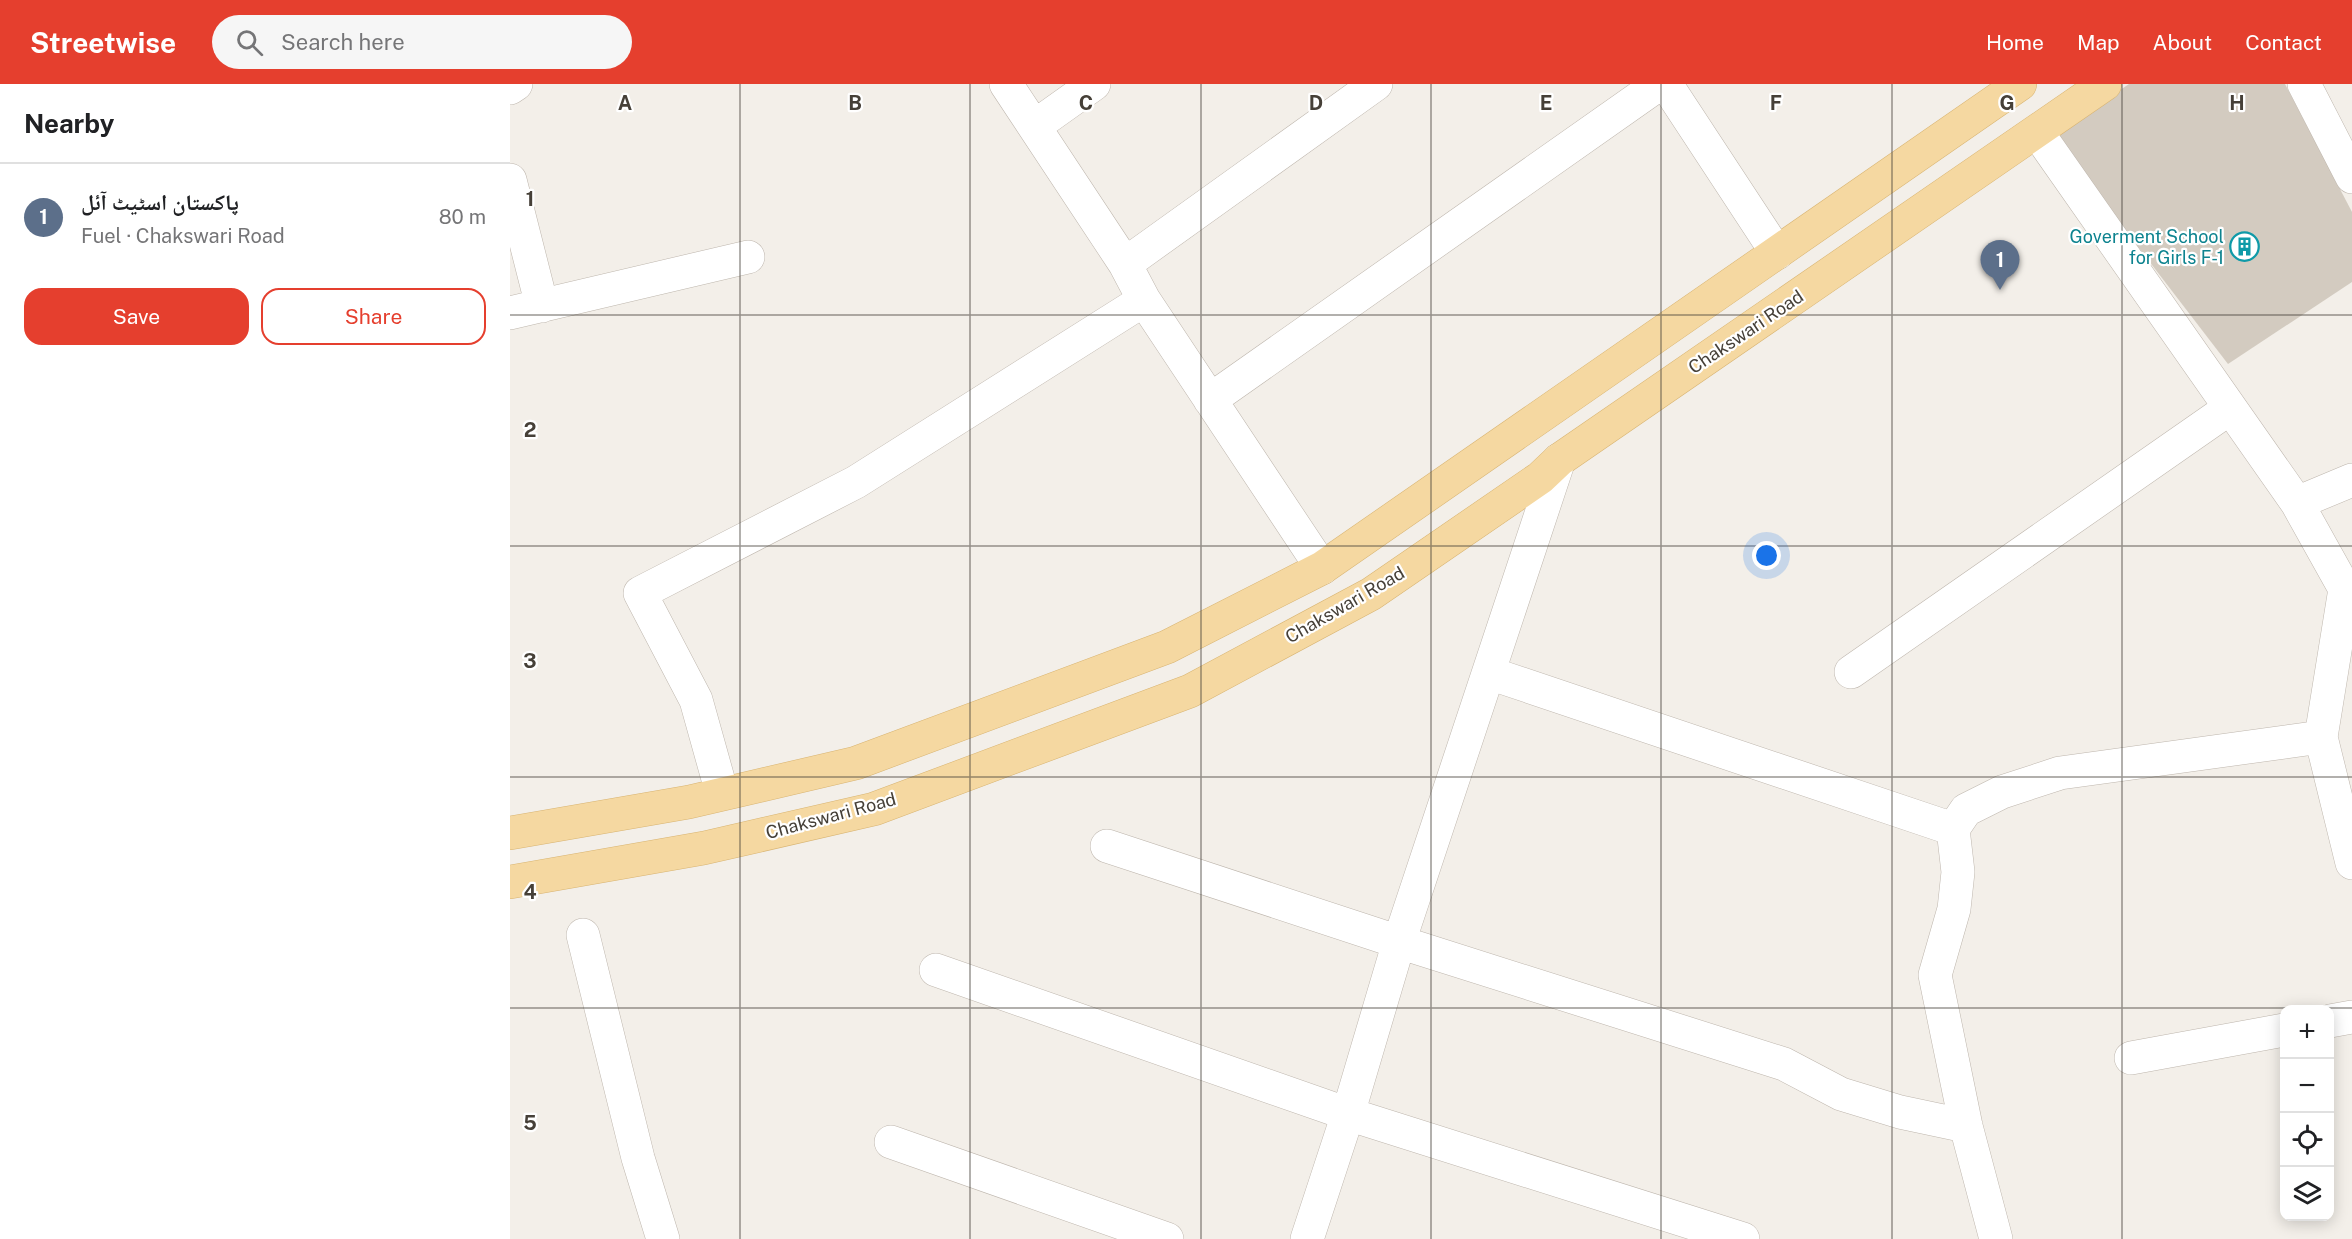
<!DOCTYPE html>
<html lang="en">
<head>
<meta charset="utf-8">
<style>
  :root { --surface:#fff; --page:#f6f6f6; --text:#202124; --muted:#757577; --line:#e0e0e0; --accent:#e53f2e }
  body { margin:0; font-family:"Public Sans","Noto Naskh Arabic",sans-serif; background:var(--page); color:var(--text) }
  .controls { position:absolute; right:18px; bottom:18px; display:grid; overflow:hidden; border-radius:12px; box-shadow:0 3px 15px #0003 }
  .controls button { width:54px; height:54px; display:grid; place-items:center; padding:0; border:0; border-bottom:2px solid var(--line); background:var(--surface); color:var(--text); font:30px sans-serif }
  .you { position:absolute; left:1257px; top:472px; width:21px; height:21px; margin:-15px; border:4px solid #fff; border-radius:50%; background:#1a73e8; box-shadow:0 0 0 9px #1a73e833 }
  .badge { display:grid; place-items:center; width:39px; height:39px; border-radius:50%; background:var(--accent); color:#fff; font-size:20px; font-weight:700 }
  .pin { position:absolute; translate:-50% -50px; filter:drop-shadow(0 2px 3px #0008) }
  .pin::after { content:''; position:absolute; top:32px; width:21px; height:18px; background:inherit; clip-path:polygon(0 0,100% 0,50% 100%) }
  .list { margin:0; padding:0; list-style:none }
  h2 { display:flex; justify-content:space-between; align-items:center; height:78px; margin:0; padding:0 24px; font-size:26px }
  h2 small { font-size:20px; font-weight:400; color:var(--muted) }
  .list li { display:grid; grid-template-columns:39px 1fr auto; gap:18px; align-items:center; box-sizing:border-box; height:108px; padding:0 24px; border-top:2px solid var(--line) }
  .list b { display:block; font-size:22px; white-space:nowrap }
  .list p { margin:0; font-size:20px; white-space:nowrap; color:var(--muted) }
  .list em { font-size:20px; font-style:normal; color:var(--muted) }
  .actions { display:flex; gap:12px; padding:18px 24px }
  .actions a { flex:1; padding:14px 0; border:2px solid var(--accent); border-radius:18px; text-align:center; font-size:21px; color:var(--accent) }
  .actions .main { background:var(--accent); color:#fff }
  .icon { flex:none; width:33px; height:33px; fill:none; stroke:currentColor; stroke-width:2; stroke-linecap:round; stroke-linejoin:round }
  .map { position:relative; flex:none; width:1842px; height:1155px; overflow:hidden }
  header { display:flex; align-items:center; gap:36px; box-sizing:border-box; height:84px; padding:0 30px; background:var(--accent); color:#fff }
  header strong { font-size:28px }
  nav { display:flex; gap:33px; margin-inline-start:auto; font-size:21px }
  .search { width:420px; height:54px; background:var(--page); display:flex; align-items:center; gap:15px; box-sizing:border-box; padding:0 21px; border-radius:33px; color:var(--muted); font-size:22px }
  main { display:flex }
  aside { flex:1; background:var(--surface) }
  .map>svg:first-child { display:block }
</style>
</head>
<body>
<header>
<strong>Streetwise</strong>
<div class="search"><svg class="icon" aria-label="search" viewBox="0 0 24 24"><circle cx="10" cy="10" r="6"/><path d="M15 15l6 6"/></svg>Search here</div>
<nav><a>Home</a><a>Map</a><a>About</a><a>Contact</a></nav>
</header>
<main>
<aside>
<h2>Nearby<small></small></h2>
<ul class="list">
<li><span class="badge" style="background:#5c6f8a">1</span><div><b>پاکستان اسٹیٹ آئل</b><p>Fuel · Chakswari Road</p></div><em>80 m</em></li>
</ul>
<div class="actions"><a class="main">Save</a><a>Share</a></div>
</aside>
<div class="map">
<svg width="1842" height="1155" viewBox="0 0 1842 1155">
  <rect width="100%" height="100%" fill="#f3efe9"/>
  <path fill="#d3cbc0" d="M1619,0H1775L1842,128V198L1718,280L1543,52Z"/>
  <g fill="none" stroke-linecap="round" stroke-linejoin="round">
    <defs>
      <path id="minor" d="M496,0L615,180L634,216L812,484
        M1156,0L1267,169
        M1794,0L1842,93
        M0,4L6,0
        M525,42L584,0
        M1527,48L1787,419L1835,505L1811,653L1842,779
        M0,96L32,222
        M615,180L866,0
        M0,229L238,173
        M700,316L1149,0
        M1787,419L1842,396
        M1341,588L1720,324
        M979,589L1443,745
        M212,709L186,616L130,509L346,398L634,216
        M597,762L889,858L1274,980L1331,1010L1390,1028L1456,1042
        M73,851L128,1074L153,1155
        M426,886L838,1030L1233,1155
        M1820,937L1842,933
        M1621,974L1774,946
        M381,1058L657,1155
        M797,1155L838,1030L889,858L1049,376
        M1486,1155L1456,1042L1425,891L1444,825L1448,788L1443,745L1456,726L1492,708L1550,689L1811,653"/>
      <path id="major" d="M0,749L179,718L346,679L657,563L812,484L1510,0
        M0,798L194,764L364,725L680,607L861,510L1030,394L1049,376L1595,0"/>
    </defs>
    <use href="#minor" stroke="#beb6ad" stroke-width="34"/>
    <use href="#major" stroke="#d8b472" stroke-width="34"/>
    <use href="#minor" stroke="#fff" stroke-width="33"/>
    <use href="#major" stroke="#f5d8a1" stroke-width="33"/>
  </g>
  <path fill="none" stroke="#464038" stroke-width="1.5" stroke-opacity="0.55" d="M230,0V1155M460,0V1155M691,0V1155M921,0V1155M1151,0V1155M1382,0V1155M1612,0V1155M0,231H1842M0,462H1842M0,693H1842M0,924H1842"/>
  <defs>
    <symbol id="building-ring" viewBox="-11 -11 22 22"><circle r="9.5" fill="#fff" stroke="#0f9aa8" stroke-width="1.5"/><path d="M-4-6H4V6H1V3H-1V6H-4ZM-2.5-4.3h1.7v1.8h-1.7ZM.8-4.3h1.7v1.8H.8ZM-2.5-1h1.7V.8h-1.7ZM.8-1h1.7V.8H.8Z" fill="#0f9aa8"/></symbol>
  </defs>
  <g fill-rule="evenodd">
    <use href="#building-ring" x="1718" y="146" width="33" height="33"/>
  </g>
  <g text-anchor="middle" stroke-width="4.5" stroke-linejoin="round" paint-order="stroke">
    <g font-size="18" fill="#0d838f" stroke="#fff" text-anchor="end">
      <text x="1714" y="159">Goverment School<tspan x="1714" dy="21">for Girls F-1</tspan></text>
    </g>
    <g font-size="18" fill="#464038" stroke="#fff">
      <text transform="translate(1236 248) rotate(-34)" y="6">Chakswari Road</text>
      <text transform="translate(835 521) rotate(-30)" y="6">Chakswari Road</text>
      <text transform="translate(321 732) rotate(-15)" y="6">Chakswari Road</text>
    </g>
  </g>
  <g font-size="20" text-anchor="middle" font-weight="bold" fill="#464038" stroke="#fff" stroke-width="4.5" stroke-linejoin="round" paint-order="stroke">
    <text x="115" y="26">A</text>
    <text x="345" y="26">B</text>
    <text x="576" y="26">C</text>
    <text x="806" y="26">D</text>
    <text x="1036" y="26">E</text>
    <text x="1266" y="26">F</text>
    <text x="1497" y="26">G</text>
    <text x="1727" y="26">H</text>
    <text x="20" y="122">1</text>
    <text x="20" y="353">2</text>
    <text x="20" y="584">3</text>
    <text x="20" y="815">4</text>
    <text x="20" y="1046">5</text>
  </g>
</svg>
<div class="controls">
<button>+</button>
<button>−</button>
<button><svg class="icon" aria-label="locate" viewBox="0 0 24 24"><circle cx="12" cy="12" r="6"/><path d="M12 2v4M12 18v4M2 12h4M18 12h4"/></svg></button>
<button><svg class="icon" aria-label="layers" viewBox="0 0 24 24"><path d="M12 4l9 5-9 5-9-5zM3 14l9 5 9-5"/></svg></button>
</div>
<div class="you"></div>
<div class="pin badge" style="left:1490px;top:206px;background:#5c6f8a">1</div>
</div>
</main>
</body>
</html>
